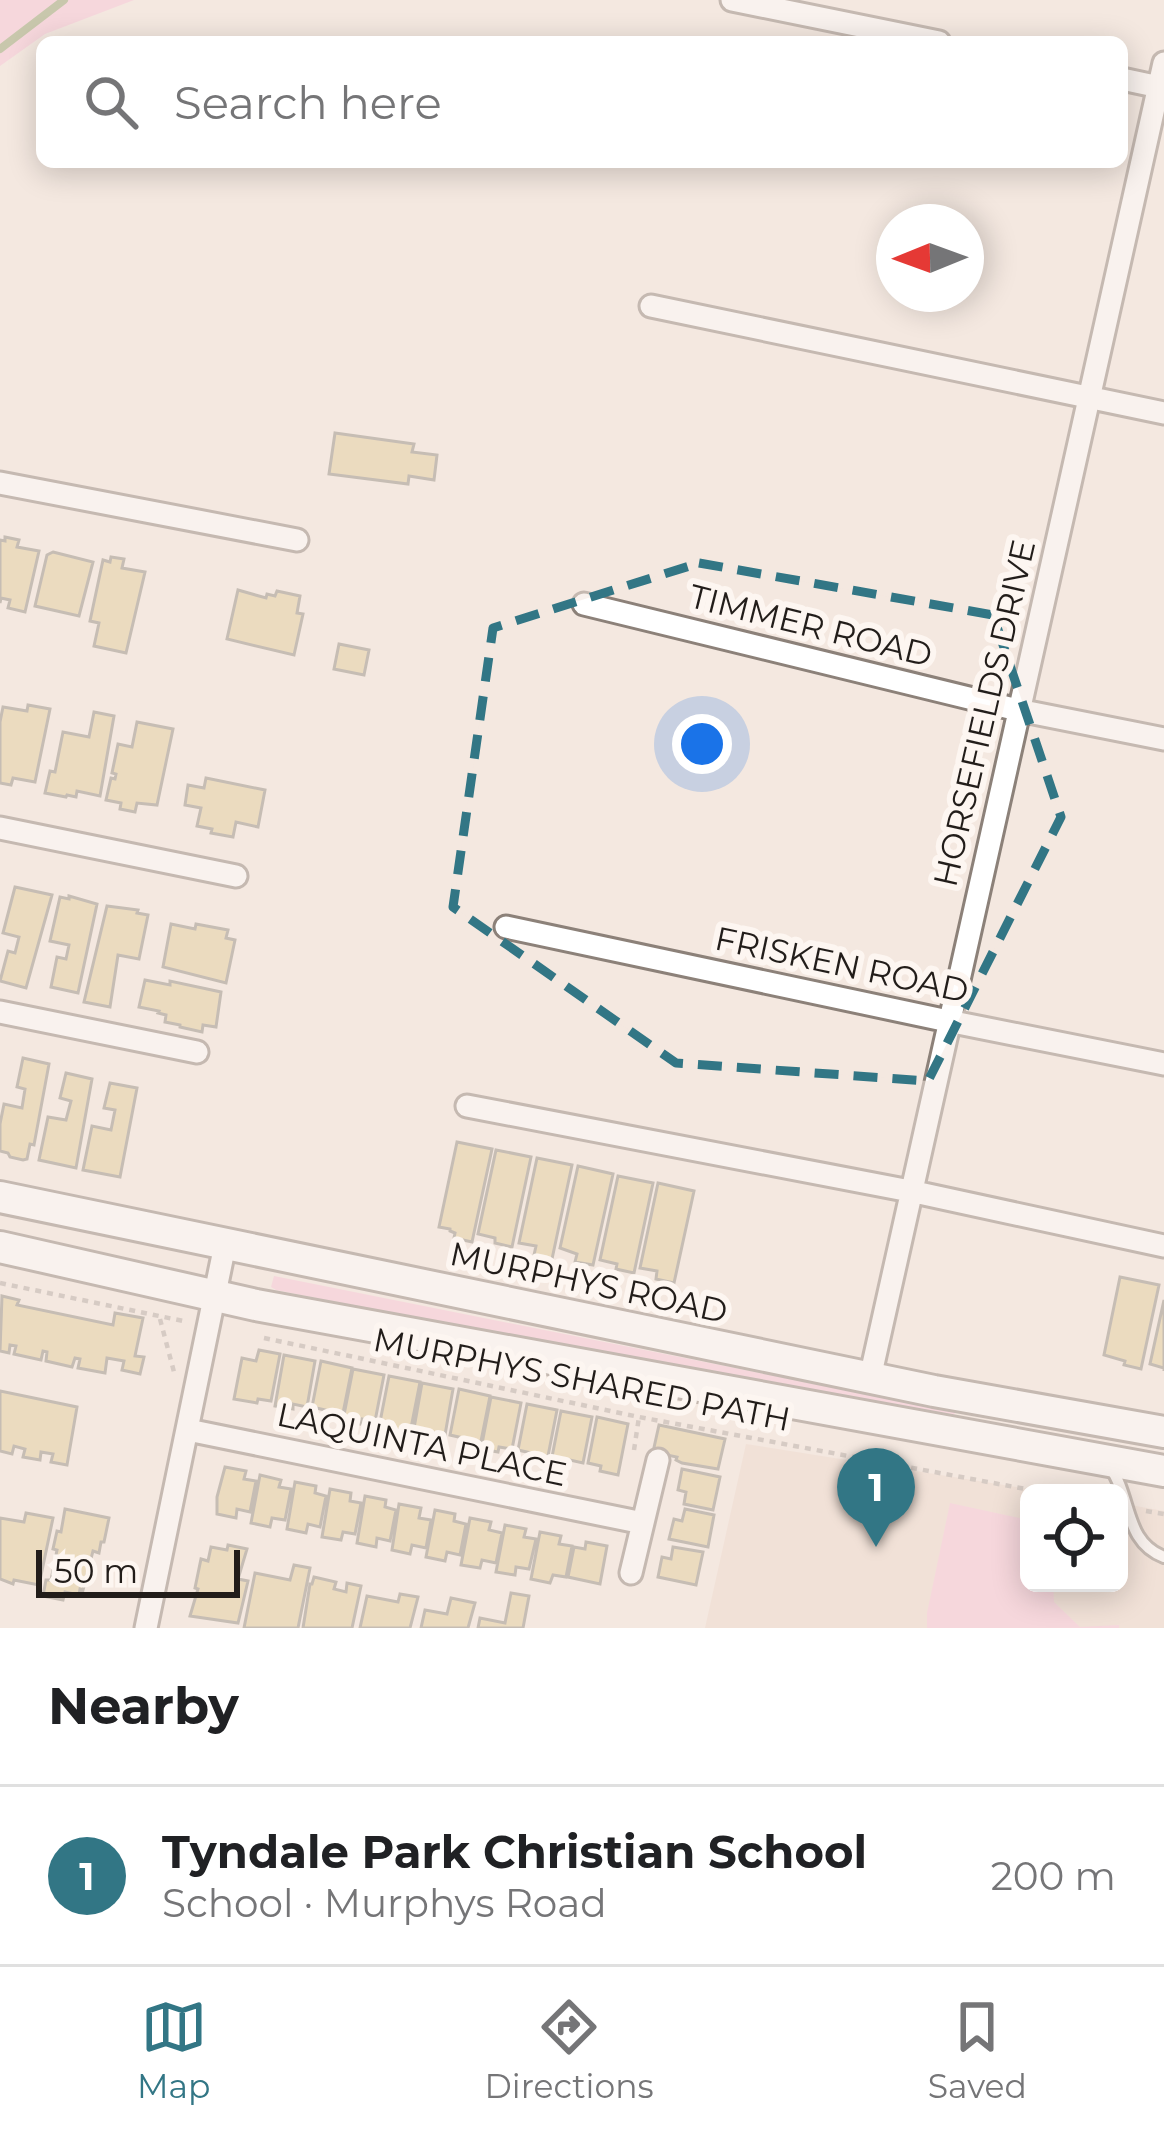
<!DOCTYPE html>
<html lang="en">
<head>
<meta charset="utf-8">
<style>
  :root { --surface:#fff; --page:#f2f2f2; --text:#202124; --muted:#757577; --line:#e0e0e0; --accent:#327685 }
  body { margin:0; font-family:Montserrat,sans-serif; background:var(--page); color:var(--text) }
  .controls { position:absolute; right:36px; bottom:36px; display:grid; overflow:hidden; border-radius:18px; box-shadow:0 6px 30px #0003 }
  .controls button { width:108px; height:108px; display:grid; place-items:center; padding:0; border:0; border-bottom:3px solid var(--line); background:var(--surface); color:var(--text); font:60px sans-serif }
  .compass { position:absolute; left:876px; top:204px; width:108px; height:108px; border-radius:50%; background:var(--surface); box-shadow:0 6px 30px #0003; rotate:269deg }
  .scale { position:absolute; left:36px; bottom:30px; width:204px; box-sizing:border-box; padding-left:12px; border:6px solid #221d1a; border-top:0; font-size:33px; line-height:42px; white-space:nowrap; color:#221d1a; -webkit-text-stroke:9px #fdf6f1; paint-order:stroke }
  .you { position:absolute; left:702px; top:744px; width:42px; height:42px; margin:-30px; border:9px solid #fff; border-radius:50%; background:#1a73e8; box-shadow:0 0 0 18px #1a73e833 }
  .badge { display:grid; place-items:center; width:78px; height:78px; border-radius:50%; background:var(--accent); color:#fff; font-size:39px; font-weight:700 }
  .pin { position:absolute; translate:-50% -99px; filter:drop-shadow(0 3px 6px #0008) }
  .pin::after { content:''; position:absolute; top:63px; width:42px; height:36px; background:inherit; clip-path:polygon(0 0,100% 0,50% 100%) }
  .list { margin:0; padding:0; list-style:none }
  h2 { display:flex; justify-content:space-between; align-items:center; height:156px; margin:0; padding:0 48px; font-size:51px }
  h2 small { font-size:39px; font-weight:400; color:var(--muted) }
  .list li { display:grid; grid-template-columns:78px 1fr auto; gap:36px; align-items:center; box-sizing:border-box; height:180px; padding:0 48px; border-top:3px solid var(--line) }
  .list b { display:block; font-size:45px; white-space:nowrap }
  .list p { margin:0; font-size:39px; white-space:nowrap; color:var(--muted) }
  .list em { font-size:39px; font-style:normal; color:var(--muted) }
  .icon { flex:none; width:66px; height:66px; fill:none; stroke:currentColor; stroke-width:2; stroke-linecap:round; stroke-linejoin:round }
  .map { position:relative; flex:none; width:1164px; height:1628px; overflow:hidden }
  .search { position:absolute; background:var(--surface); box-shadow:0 6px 30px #0003; left:36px; right:36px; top:36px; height:132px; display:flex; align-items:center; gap:30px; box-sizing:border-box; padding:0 42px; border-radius:18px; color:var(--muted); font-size:45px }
  .sheet { height:336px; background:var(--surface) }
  nav { display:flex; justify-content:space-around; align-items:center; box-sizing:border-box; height:168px; border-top:3px solid var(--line); background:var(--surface); font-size:33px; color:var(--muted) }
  nav a { display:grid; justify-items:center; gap:6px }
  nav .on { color:var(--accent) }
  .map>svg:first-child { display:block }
</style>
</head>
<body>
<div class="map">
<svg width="1164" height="1628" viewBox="0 0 1164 1628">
  <rect width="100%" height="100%" fill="#f4e8e0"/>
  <path fill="#eddacd" d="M746,1444L1054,1493H1029V1583H1119V1503L1164,1511V1628H705Z"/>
  <path fill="#f8c4d8" d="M0,0H134L45,34L0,66Z
    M274,1276L955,1412L952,1425L276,1290L271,1287Z
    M950,1503L1029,1520V1583H1053L1054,1602L1080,1627L1119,1625V1628H927V1613Z"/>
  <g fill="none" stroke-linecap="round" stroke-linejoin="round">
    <path stroke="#93a16e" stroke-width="8" d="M0,49L64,0"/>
  </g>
  <path fill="#e1cc98" stroke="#8e8a7f" stroke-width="3" d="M335,433L414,444L412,452L437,455L434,480L409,476L408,484L329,474Z
    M5,537L19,540L17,547L39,551L25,612L8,608L10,600L1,598L0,603V540L5,541Z
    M53,552L93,562L79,616L35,606L47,555Z
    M111,557L124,559L122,568L145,572L126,653L94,646L99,623L90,621L103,560L110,562Z
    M238,590L266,598L267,594L275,596L277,591L300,596L297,613L303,614L294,655L227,639Z
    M339,644L369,650L364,675L334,669Z
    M28,705L50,709L35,782L13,778L11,785L0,783V722L3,707L27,711Z
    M94,712L114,716L100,796L77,791L76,797L67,795L66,797L45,793L50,771L55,772L63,732L89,737Z
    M137,722L173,729L157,805L137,803L135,812L120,809L121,803L106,800L111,778L115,779L116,774L112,773L118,744L132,747Z
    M206,778L265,790L258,827L236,822L233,837L211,833L212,829L197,826L201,808L185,805L188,785L204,788Z
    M15,887L52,895L26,988L0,981L8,951L15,953L19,937L3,933Z
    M69,896L97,904L78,993L51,987L57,957L66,959L69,945L50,941L60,897L69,899Z
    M107,906L138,910L137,913L148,915L139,959L118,955L110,1007L84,1002Z
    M171,924L195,929L196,924L228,930L226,938L235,940L226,983L163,967Z
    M145,980L170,985V981L221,992L216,1027L203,1025L202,1032L180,1027V1025L165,1022L166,1015L158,1013L159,1011L139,1007Z
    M23,1058L49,1064L34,1145L30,1144L27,1159L23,1160L10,1157L8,1153L0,1151V1124L4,1104L22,1108L25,1089L17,1087Z
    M66,1073L92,1079L76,1168L39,1160L48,1117L66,1120L71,1101L60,1098Z
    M110,1083L137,1088L120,1177L83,1170L92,1126L111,1130L115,1110L104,1108Z
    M457,1142L492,1149L472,1242L454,1238L455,1233L450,1231V1229L439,1227Z
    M496,1150L531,1157L512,1247L495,1243V1238L478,1234Z
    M537,1158L572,1165L552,1259L534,1255L536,1246L519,1243Z
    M578,1166L613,1174L593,1265L575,1262L577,1254L560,1248Z
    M618,1176L653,1183L634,1273L616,1269L617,1264L600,1260Z
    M658,1183L694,1191L674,1283L656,1279L657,1271L640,1268Z
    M1120,1277L1159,1285L1141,1369L1124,1365L1125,1361L1104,1355Z
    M2,1296L19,1300L17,1305L113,1325L115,1313L143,1318L135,1356L144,1357L140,1374L122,1370L124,1361L107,1358L105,1373L78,1368L80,1359L75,1358L72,1367L46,1361L47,1352L43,1351L41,1360L14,1354L16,1346L10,1345L9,1353L0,1351Z
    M1164,1300V1371V1368L1150,1364Z
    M259,1350L280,1354L271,1401L258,1399L257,1403L234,1399L242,1358L256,1361Z
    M284,1355L315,1361L307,1407L293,1404V1409L275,1406Z
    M321,1361L352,1368L342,1418L324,1415L325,1410L312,1407Z
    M353,1369L384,1375L375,1421L362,1419L360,1424L343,1420Z
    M389,1376L420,1382L410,1433L392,1430L393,1425L380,1422Z
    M422,1383L453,1389L445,1435L431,1432L430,1437L413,1434Z
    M459,1389L490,1396L480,1446L462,1443L463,1438L450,1435Z
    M0,1391L77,1407L67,1465L51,1462L53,1454L41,1452L40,1460L23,1457L25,1449L14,1446L12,1454L0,1451Z
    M491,1397L521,1403L512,1449L499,1447L498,1452L481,1449Z
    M527,1404L557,1410L547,1461L530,1458L531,1453L518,1450Z
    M561,1411L592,1417L583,1463L570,1460L569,1465L551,1462Z
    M597,1417L628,1424L618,1475L600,1471L601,1466L588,1463Z
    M659,1425L725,1439L718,1469L682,1463L676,1460L677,1457L653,1452Z
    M225,1467L246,1471L244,1479L256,1481L250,1512L237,1509L236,1518L217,1514V1497Z
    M682,1469L720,1477L713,1510L684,1504L686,1492L678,1490Z
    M260,1475L281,1480L279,1487L291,1489L285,1520L272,1518L270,1527L251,1523Z
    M295,1482L316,1486L315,1493L326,1496L320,1527L308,1524L306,1533L287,1529Z
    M330,1489L351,1493L350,1501L361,1503L355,1534L343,1532L341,1540L322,1537Z
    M365,1496L386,1500L385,1507L396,1510L390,1541L377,1538L376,1547L357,1543Z
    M399,1504L421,1508L419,1518L431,1520L426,1548L412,1545L410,1554L392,1550Z
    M65,1509L109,1518L104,1542H101L99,1553L93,1551L83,1590L80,1589L79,1595L65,1592L63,1600L43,1596L46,1580H51L57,1550L53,1549L57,1531L61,1532Z
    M685,1509L714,1515L708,1547L669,1539L674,1519L682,1521Z
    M435,1510L455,1514L454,1521L466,1524L460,1555L447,1552L445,1561L426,1557Z
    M26,1513L53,1518L39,1585L14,1580L13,1584L0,1579V1518L24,1522Z
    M470,1518L491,1522L489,1530L502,1533L496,1563L482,1560L480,1568L461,1565Z
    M505,1525L526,1529L524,1537L536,1539L529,1569L516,1567L515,1575L496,1572Z
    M540,1532L561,1536L559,1544L572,1546L566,1577L553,1575L550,1583L531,1579Z
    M586,1542L607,1546L600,1584L568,1577L574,1547L585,1549Z
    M228,1545L247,1549L238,1579L248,1581L238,1623L190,1616L198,1589L195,1588L201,1559L208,1561L211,1547L227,1550Z
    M673,1547L703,1552L696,1585L658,1577L662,1557L671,1559Z
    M294,1565L310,1568L298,1628H244L255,1573L290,1580Z
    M314,1577L336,1582L334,1589L346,1592L347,1583L361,1586L352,1628H303L310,1584H312Z
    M511,1593L529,1596L523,1628H478L480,1618L505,1623Z
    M400,1594L418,1597L410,1628H360L367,1596L398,1602Z
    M451,1598L475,1603L468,1628H421L425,1610L447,1614Z"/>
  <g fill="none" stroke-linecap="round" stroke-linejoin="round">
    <defs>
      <path id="lane" d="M1110,1467C1132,1498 1124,1542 1164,1557"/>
      <path id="street" d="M732,0L939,42
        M1122,79L1164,88
        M651,306L1164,413
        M0,483L297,540
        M584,604L1018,710L1164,739
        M0,828L236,876
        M506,927L948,1021L1164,1064
        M0,1012L197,1052
        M467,1106L910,1191L1164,1246
        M870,1378L1164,63
        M188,1430L643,1523
        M631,1573L658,1460
        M146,1628L225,1245"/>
      <path id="secondary" d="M0,1197L934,1391L1164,1432
        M0,1247L256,1305L1164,1471"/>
    </defs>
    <use href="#lane" stroke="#8c8179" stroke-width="16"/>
    <use href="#street" stroke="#8c8179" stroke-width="27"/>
    <use href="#secondary" stroke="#8c8179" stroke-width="36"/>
    <path stroke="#b2a8a2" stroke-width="4.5" stroke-dasharray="6 6" stroke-linecap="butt" d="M0,1283L188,1322
      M160,1319L174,1372
      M264,1338L639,1417L1047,1493
      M634,1450L639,1417
      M1146,1511L1164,1514"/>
    <use href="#lane" stroke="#fff" stroke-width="10"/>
    <use href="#street" stroke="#fff" stroke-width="21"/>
    <use href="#secondary" stroke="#fff" stroke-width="30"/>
  </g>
  <path d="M0 0H1164V1628H0ZM699,563L993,615L1061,817L928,1081L676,1063L453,907L493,628Z" fill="#f4e8e0" fill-opacity=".55" fill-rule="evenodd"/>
  <path fill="none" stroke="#327685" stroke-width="9" stroke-dasharray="24 15" stroke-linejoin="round" d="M699,563L993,615L1061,817L928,1081L676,1063L453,907L493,628Z"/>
  <g text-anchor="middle" stroke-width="12" stroke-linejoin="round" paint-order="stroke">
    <g font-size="33" fill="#221d1a" stroke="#fdf6f1">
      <text transform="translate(811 625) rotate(14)" y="12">TIMMER ROAD</text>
      <text transform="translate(984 713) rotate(-77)" y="12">HORSEFIELDS DRIVE</text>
      <text transform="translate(842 964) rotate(12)" y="12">FRISKEN ROAD</text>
      <text transform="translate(589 1282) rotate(12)" y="12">MURPHYS ROAD</text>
      <text transform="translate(582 1379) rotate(11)" y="12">MURPHYS SHARED PATH</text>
      <text transform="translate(422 1444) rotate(12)" y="12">LAQUINTA PLACE</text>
    </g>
  </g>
</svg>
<div class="controls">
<button><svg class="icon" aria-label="locate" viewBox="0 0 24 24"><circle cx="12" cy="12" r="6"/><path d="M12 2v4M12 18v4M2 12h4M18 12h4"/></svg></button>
</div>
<svg class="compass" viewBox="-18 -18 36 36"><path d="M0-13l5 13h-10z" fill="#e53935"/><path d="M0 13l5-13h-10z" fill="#757577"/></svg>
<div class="scale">50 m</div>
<div class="you"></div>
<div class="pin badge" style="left:876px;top:1547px">1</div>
<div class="search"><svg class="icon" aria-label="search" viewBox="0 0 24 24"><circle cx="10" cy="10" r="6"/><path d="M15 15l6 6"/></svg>Search here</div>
</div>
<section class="sheet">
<h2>Nearby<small></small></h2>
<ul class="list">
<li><span class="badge">1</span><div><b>Tyndale Park Christian School</b><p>School · Murphys Road</p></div><em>200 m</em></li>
</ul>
</section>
<nav>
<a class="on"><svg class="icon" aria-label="map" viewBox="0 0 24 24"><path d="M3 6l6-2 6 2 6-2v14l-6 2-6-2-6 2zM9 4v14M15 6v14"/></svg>Map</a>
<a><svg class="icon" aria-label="directions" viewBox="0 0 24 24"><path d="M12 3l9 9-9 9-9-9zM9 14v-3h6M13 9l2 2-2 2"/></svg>Directions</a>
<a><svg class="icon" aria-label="saved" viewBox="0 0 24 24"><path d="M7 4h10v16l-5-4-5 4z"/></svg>Saved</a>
</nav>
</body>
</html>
